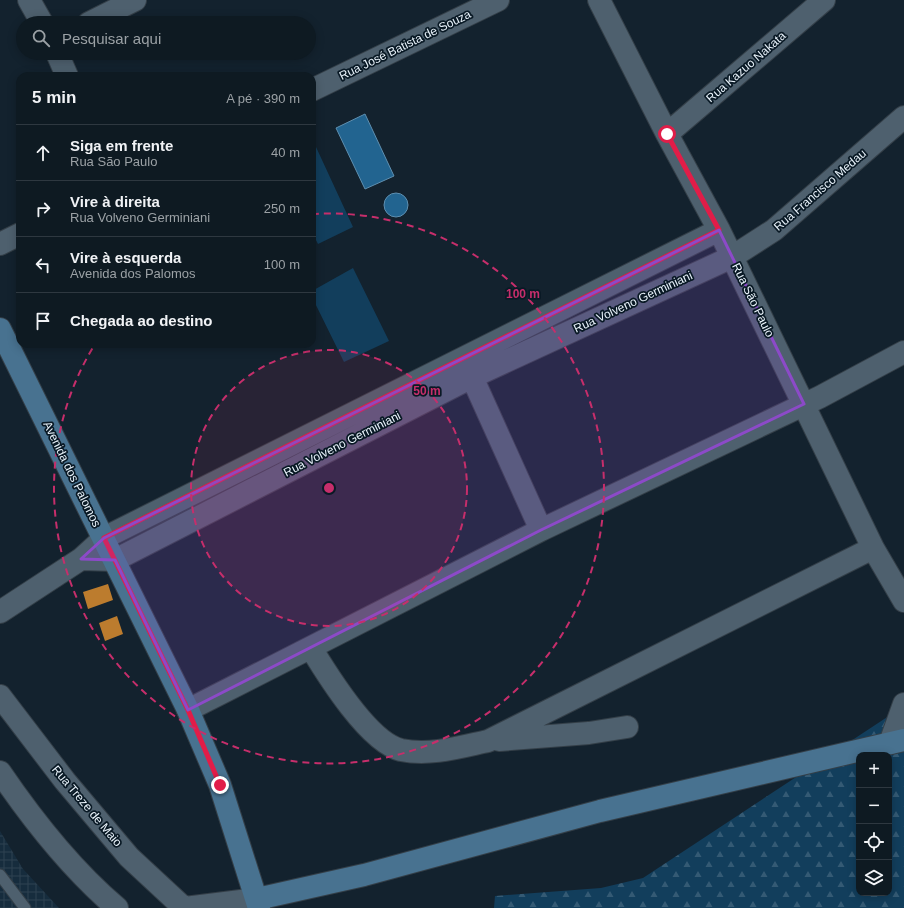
<!DOCTYPE html>
<html lang="pt">
<head>
<meta charset="utf-8">
<style>
  :root { --surface:#0e1a22; --page:#1c272f; --text:#f1f3f6; --muted:#9ba1a5; --line:#2e3840 }
  body { margin:0; font-family:Helvetica,sans-serif; background:var(--page); color:var(--text) }
  .controls { position:absolute; right:12px; bottom:12px; display:grid; overflow:hidden; border-radius:8px; box-shadow:0 2px 10px #0003 }
  .controls button { width:36px; height:36px; display:grid; place-items:center; padding:0; border:0; border-bottom:1px solid var(--line); background:var(--surface); color:var(--text); font:20px sans-serif }
  .stop { position:absolute; width:12px; height:12px; margin:-9px; border:3px solid #e11d48; border-radius:50%; background:#fff }
  .stop.end { background:#e11d48; border-color:#fff; box-shadow:0 1px 4px #0008 }
  .list { margin:0; padding:0; list-style:none }
  h2 { display:flex; justify-content:space-between; align-items:center; height:52px; margin:0; padding:0 16px; font-size:17px }
  h2 small { font-size:13px; font-weight:400; color:var(--muted) }
  .list li { display:grid; grid-template-columns:26px 1fr auto; gap:12px; align-items:center; box-sizing:border-box; height:56px; padding:0 16px; border-top:1px solid var(--line) }
  .list b { display:block; font-size:15px; white-space:nowrap }
  .list p { margin:0; font-size:13px; white-space:nowrap; color:var(--muted) }
  .list em { font-size:13px; font-style:normal; color:var(--muted) }
  .icon { flex:none; width:22px; height:22px; fill:none; stroke:currentColor; stroke-width:2; stroke-linecap:round; stroke-linejoin:round }
  .map { position:relative; flex:none; width:904px; height:908px; overflow:hidden }
  .search { position:absolute; background:var(--surface); box-shadow:0 2px 10px #0003; left:16px; top:16px; width:300px; height:44px; display:flex; align-items:center; gap:10px; box-sizing:border-box; padding:0 14px; border-radius:22px; color:var(--muted); font-size:15px }
  .panel { position:absolute; background:var(--surface); box-shadow:0 2px 10px #0003; left:16px; top:72px; width:300px; height:276px; border-radius:12px }
  .map>svg:first-child { display:block }
</style>
</head>
<body>
<div class="map">
<svg width="904" height="908" viewBox="0 0 904 908">
  <defs>
    <pattern id="industrial-grid" width="8" height="8" patternUnits="userSpaceOnUse"><rect width="8" height="8" fill="#162c3d"/><path d="M0 4h8M4 0v8" fill="none" stroke="#2d4150"/></pattern>
    <pattern id="forest-firs" width="22" height="20" patternUnits="userSpaceOnUse"><rect width="22" height="20" fill="#123e5c"/><path d="M5 1l3.5 6h-7zM16 11l3.5 6h-7z" fill="#345a74"/></pattern>
  </defs>
  <rect width="100%" height="100%" fill="#13222e"/>
  <path fill="url(#industrial-grid)" d="M0,831L23,869L59,908H0Z"/>
  <path fill="#123e5c" d="M316,147L353,227L318,244L312,232V148Z
    M353,268L389,341L344,362L312,297V291Z"/>
  <path fill="url(#forest-firs)" fill-rule="evenodd" d="M904,706V908H494L495,896L601,888L643,878ZM859,755H889V893H859Z"/>
  <path fill="#226490" stroke="#5e8fb0" d="M365,114L394,176L365,189L336,128Z
    M384 205a12 12 0 1 1 24 0a12 12 0 1 1-24 0Z"/>
  <path fill="#bc7c2e" d="M108,584L113,600L88,609L83,592Z
    M117,616L123,634L105,641L99,623Z"/>
  <g fill="none" stroke-linecap="round" stroke-linejoin="round">
    <defs>
      <path id="lane" d="M0,875L25,908"/>
      <path id="street" d="M29,0L42,23
        M599,0L667,134L719,230L873,548L904,601
        M89,23L135,0
        M57,53L67,76
        M312,90L498,0
        M667,134L824,0
        M0,244L20,234
        M472,377L541,530
        M81,559L115,560L472,377L732,257L774,230L904,117
        M0,612L81,559L104,538L719,230
        M311,648C328,676 369,742 401,750C430,756 460,747 488,741L873,548
        M0,696L65,781L129,857L184,908
        M188,710L541,530L820,397L904,352
        M499,740L589,733L627,727
        M890,743L904,704
        M0,772C34,822 71,869 117,908
        M185,908L257,899"/>
      <path id="secondary" d="M0,329L188,710L220,785L259,908
        M257,899L364,875L600,811L904,740"/>
    </defs>
    <use href="#lane" stroke="#343f48" stroke-width="13"/>
    <use href="#street" stroke="#343f48" stroke-width="24"/>
    <use href="#secondary" stroke="#343f48" stroke-width="24"/>
    <use href="#lane" stroke="#4e606e" stroke-width="11"/>
    <use href="#street" stroke="#4e606e" stroke-width="22"/>
    <use href="#secondary" stroke="#487290" stroke-width="22"/>
  </g>
  <g fill="none" stroke-linecap="round" stroke-linejoin="round">
    <path stroke="#e11d48" stroke-width="5" d="M220,785L188,710L104,538L719,230L667,134"/>
  </g>
  <path fill="#8c4ac8" fill-opacity="0.2" stroke="#8c4ac8" stroke-width="3" stroke-linejoin="round" d="M719,230L804,404L541,530L188,710L115,560L81,559L104,538Z"/>
  <circle cx="329" cy="488" r="138" fill="#c62e6b" fill-opacity=".12"/>
  <g fill="none" stroke="#c62e6b" stroke-width="2" stroke-dasharray="7 5">
    <circle cx="329" cy="488" r="138"/>
    <path d="M312 214A275 275 0 1 1 95 344"/>
  </g>
  <g text-anchor="middle" stroke-width="3.5" stroke-linejoin="round" paint-order="stroke">
    <g font-size="12" fill="#e9f3fb" stroke="#091925">
      <text transform="translate(405 45) rotate(-26)" y="4">Rua José Batista de Souza</text>
      <text transform="translate(746 67) rotate(-41)" y="4">Rua Kazuo Nakata</text>
      <text transform="translate(820 190) rotate(-41)" y="4">Rua Francisco Medau</text>
      <text transform="translate(753 300) rotate(64)" y="4">Rua São Paulo</text>
      <text transform="translate(633 302) rotate(-25)" y="4">Rua Volveno Germiniani</text>
      <text transform="translate(342 444) rotate(-27)" y="4">Rua Volveno Germiniani</text>
      <text transform="translate(72 474) rotate(64)" y="4">Avenida dos Palomos</text>
      <text transform="translate(87 806) rotate(50)" y="4">Rua Treze de Maio</text>
    </g>
  </g>
  <circle cx="329" cy="488" r="6" fill="#c62e6b" stroke="#091925" stroke-width="2"/>
  <g font-size="12" text-anchor="middle" font-weight="bold" fill="#c62e6b" stroke="#091925" stroke-width="3.5" stroke-linejoin="round" paint-order="stroke">
    <text x="523" y="298">100 m</text>
    <text x="427" y="395">50 m</text>
  </g>
</svg>
<div class="controls">
<button>+</button>
<button>−</button>
<button><svg class="icon" aria-label="locate" viewBox="0 0 24 24"><circle cx="12" cy="12" r="6"/><path d="M12 2v4M12 18v4M2 12h4M18 12h4"/></svg></button>
<button><svg class="icon" aria-label="layers" viewBox="0 0 24 24"><path d="M12 4l9 5-9 5-9-5zM3 14l9 5 9-5"/></svg></button>
</div>
<div class="stop" style="left:667px;top:134px"></div>
<div class="stop end" style="left:220px;top:785px"></div>
<div class="search"><svg class="icon" aria-label="search" viewBox="0 0 24 24"><circle cx="10" cy="10" r="6"/><path d="M15 15l6 6"/></svg>Pesquisar aqui</div>
<section class="panel">
<h2>5 min<small>A pé · 390 m</small></h2>
<ul class="list">
<li><svg class="icon" aria-label="ahead" viewBox="0 0 24 24"><path d="M12 20V5M6 11l6-6 6 6"/></svg><div><b>Siga em frente</b><p>Rua São Paulo</p></div><em>40 m</em></li>
<li><svg class="icon" aria-label="right" viewBox="0 0 24 24"><path d="M7 20v-9h11M14 6l5 5-5 5"/></svg><div><b>Vire à direita</b><p>Rua Volveno Germiniani</p></div><em>250 m</em></li>
<li><svg class="icon" aria-label="left" viewBox="0 0 24 24"><path d="M17 20v-9H6M10 6l-5 5 5 5"/></svg><div><b>Vire à esquerda</b><p>Avenida dos Palomos</p></div><em>100 m</em></li>
<li><svg class="icon" aria-label="arrive" viewBox="0 0 24 24"><path d="M6 21V4h12l-3 4 3 4H6"/></svg><div><b>Chegada ao destino</b></div></li>
</ul>
</section>
</div>
</body>
</html>
